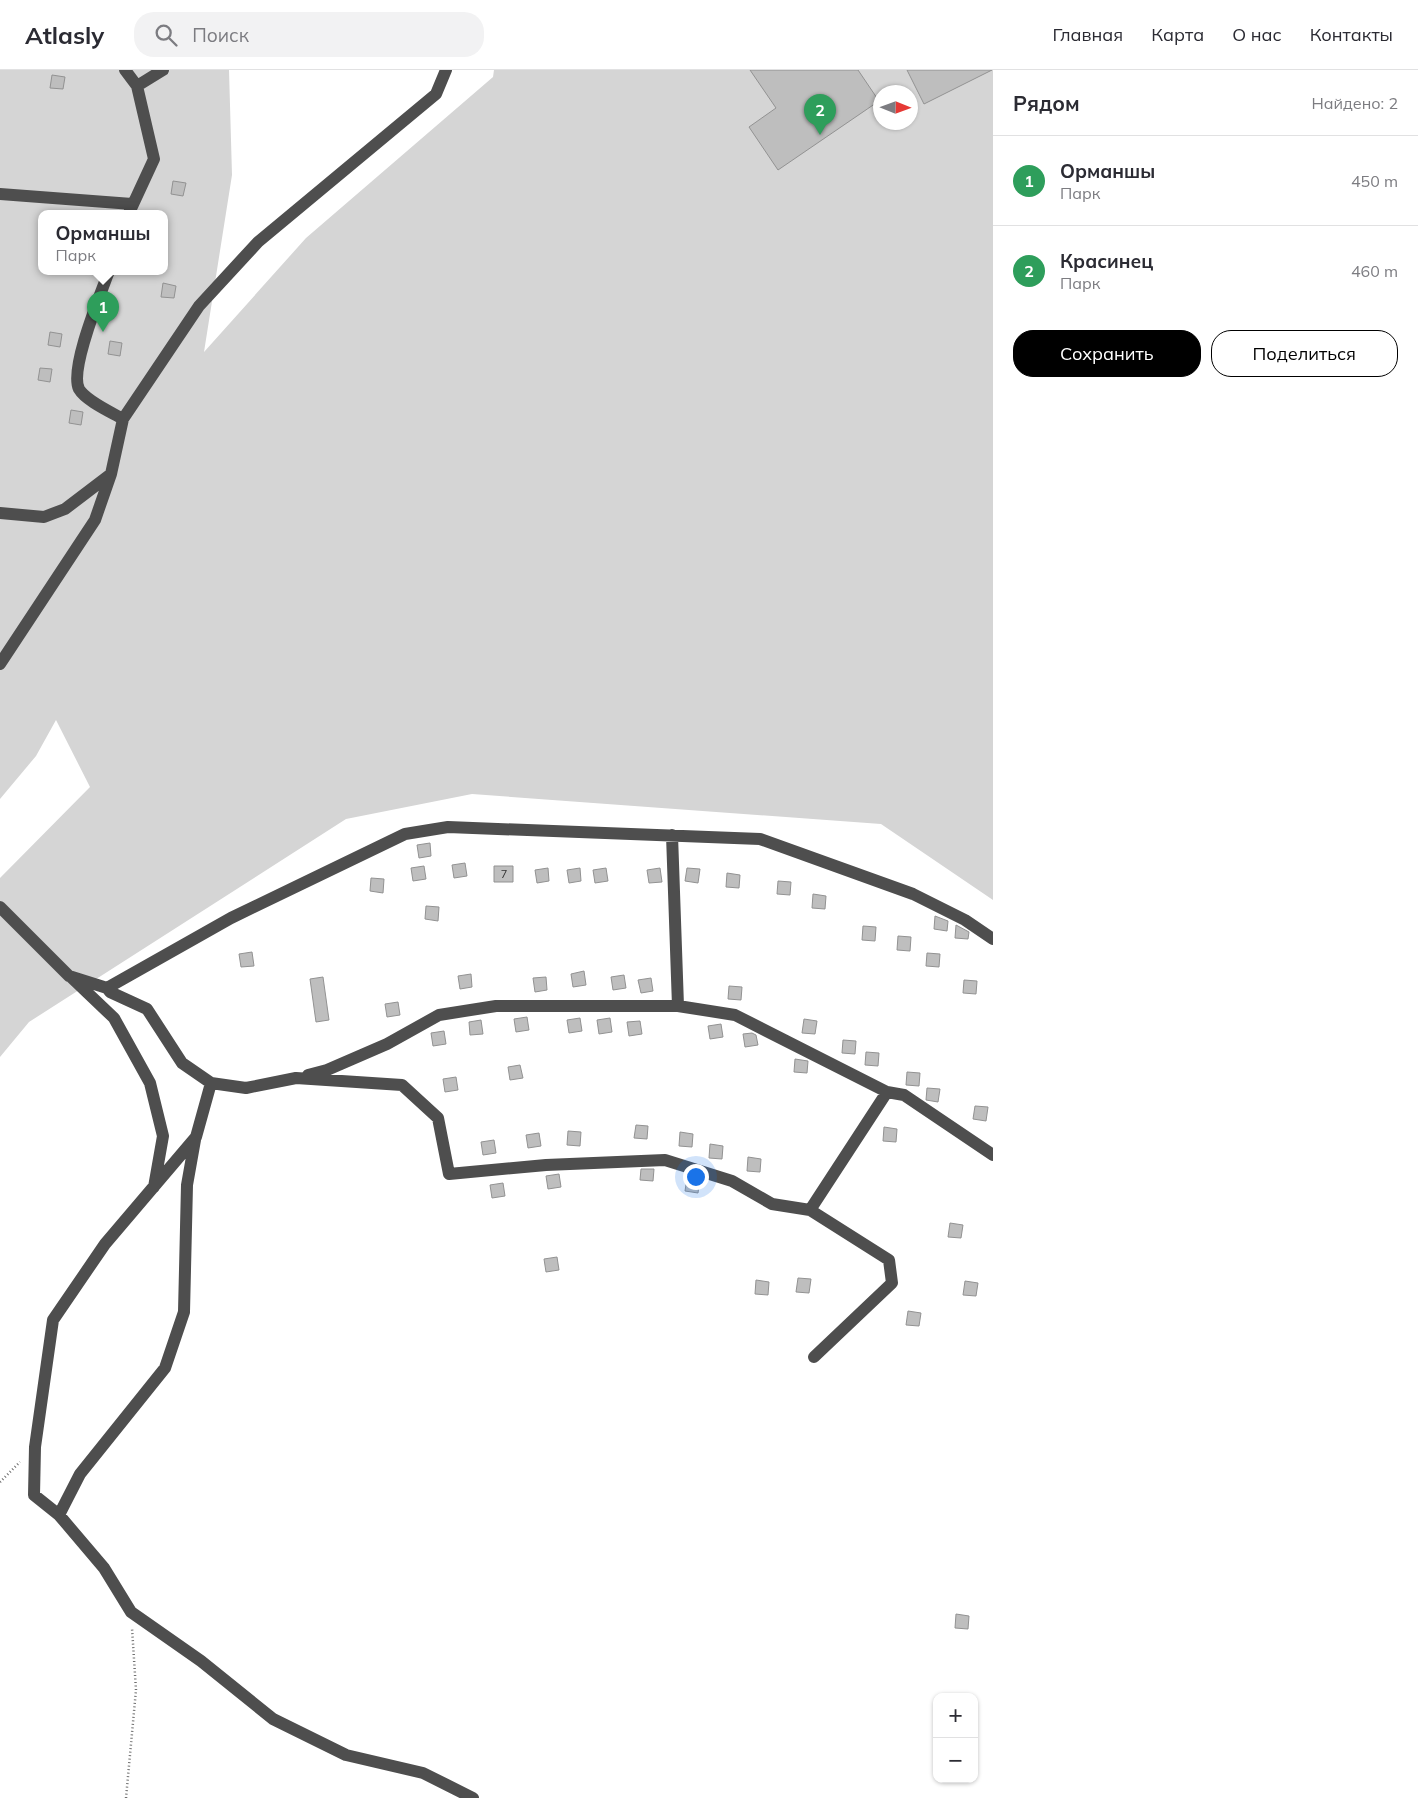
<!DOCTYPE html>
<html lang="ru">
<head>
<meta charset="utf-8">
<style>
  :root { --surface:#fff; --page:#f2f2f3; --text:#2b2b33; --muted:#7c7c81; --line:#e1e1e2; --accent:#000 }
  body { margin:0; font-family:Mulish,sans-serif; background:var(--page); color:var(--text) }
  .controls { position:absolute; right:15px; bottom:15px; display:grid; overflow:hidden; border-radius:10px; box-shadow:0 1px 4px #0004 }
  .controls button { width:45px; height:45px; display:grid; place-items:center; padding:0; border:0; border-bottom:1px solid var(--line); background:var(--surface); color:var(--text); font:25px sans-serif }
  .compass { position:absolute; left:873px; top:15px; width:45px; height:45px; border-radius:50%; background:var(--surface); box-shadow:0 1px 4px #0004; rotate:91deg }
  .you { position:absolute; left:695px; top:1106px; width:18px; height:18px; margin:-12px; border:4px solid #fff; border-radius:50%; background:#1a73e8; box-shadow:0 0 0 8px #1a73e833 }
  .badge { display:grid; place-items:center; width:32px; height:32px; border-radius:50%; background:var(--accent); color:#fff; font-size:16px; font-weight:700 }
  .pin { position:absolute; translate:-50% -41px; filter:drop-shadow(0 1px 2px #0008) }
  .pin::after { content:''; position:absolute; top:26px; width:18px; height:15px; background:inherit; clip-path:polygon(0 0,100% 0,50% 100%) }
  .popup { position:absolute; left:38px; top:140px; width:130px; height:65px; box-sizing:border-box; display:grid; place-content:center; border-radius:10px; background:var(--surface); filter:drop-shadow(0 1px 4px #0005); font-size:16px; white-space:nowrap; color:var(--muted) }
  .popup b { font-size:19px; color:var(--text) }
  .popup::after { content:''; position:absolute; left:50%; top:100%; margin-left:-10px; border:10px solid transparent; border-top-color:var(--surface) }
  .list { margin:0; padding:0; list-style:none }
  h2 { display:flex; justify-content:space-between; align-items:center; height:65px; margin:0; padding:0 20px; font-size:21px }
  h2 small { font-size:16px; font-weight:400; color:var(--muted) }
  .list li { display:grid; grid-template-columns:32px 1fr auto; gap:15px; align-items:center; box-sizing:border-box; height:90px; padding:0 20px; border-top:1px solid var(--line) }
  .list b { display:block; font-size:19px; white-space:nowrap }
  .list p { margin:0; font-size:16px; white-space:nowrap; color:var(--muted) }
  .list em { font-size:16px; font-style:normal; color:var(--muted) }
  .actions { display:flex; gap:10px; padding:15px 20px }
  .actions a { flex:1; padding:11px 0; border:1px solid var(--accent); border-radius:20px; text-align:center; font-size:18px; color:var(--accent) }
  .actions .main { background:var(--accent); color:#fff }
  .icon { flex:none; width:28px; height:28px; fill:none; stroke:currentColor; stroke-width:2; stroke-linecap:round; stroke-linejoin:round }
  .map { position:relative; flex:none; width:993px; height:1728px; overflow:hidden }
  header { display:flex; align-items:center; gap:30px; box-sizing:border-box; height:70px; padding:0 25px; background:var(--surface); border-bottom:1px solid var(--line) }
  header strong { font-size:24px }
  nav { display:flex; gap:28px; margin-inline-start:auto; font-size:18px }
  .search { width:350px; height:45px; background:var(--page); display:flex; align-items:center; gap:12px; box-sizing:border-box; padding:0 18px; border-radius:20px; color:var(--muted); font-size:19px }
  main { display:flex }
  aside { flex:1; background:var(--surface) }
  .map>svg:first-child { display:block }
</style>
</head>
<body>
<header>
<strong>Atlasly</strong>
<div class="search"><svg class="icon" aria-label="search" viewBox="0 0 24 24"><circle cx="10" cy="10" r="6"/><path d="M15 15l6 6"/></svg>Поиск</div>
<nav><a>Главная</a><a>Карта</a><a>О нас</a><a>Контакты</a></nav>
</header>
<main>
<div class="map">
<svg width="993" height="1728" viewBox="0 0 993 1728">
  <rect width="100%" height="100%" fill="#fff"/>
  <path fill="#d5d5d5" fill-rule="evenodd" d="M0,0H229L232,105L204,282L306,168L493,7L494,0H993V830L881,754L472,724L346,749L29,952L0,987V808L90,717L56,650L36,686L0,729ZM881,22H911V52H881ZM42,143H164V201H42Z"/>
  <path fill="#bebebe" stroke="#929292" d="M750,0H858L879,31L778,100L749,57L776,38Z
    M907,0H992L924,34Z
    M52,5L65,7L63,19L50,18Z
    M173,111L186,113L183,126L171,124Z
    M163,213L176,216L174,228L161,227Z
    M50,262L62,264L60,277L48,275Z
    M110,271L122,273L120,286L108,284Z
    M40,298L52,299L50,312L38,310Z
    M71,340L83,342L81,355L69,353Z
    M430,773L431,786L419,788L417,775Z
    M465,793L467,806L454,808L452,795Z
    M424,796L426,809L413,811L411,798Z
    M494,796H513V812H494Z
    M548,798L549,811L537,813L535,800Z
    M580,798L581,811L569,813L567,800Z
    M606,798L608,811L595,813L593,800Z
    M660,798L662,812L649,813L647,800Z
    M687,798L700,799L698,813L685,811Z
    M727,803L740,805L739,818L726,817Z
    M371,808L384,809L383,823L370,821Z
    M778,811L791,812L790,825L777,824Z
    M813,824L826,826L825,839L812,838Z
    M426,836L439,837L438,851L425,849Z
    M935,846L948,851L947,861L934,859Z
    M956,855L969,862L968,869L955,868Z
    M863,856L876,857L875,871L862,870Z
    M898,866L911,867L910,881L897,880Z
    M252,882L254,896L241,897L239,884Z
    M927,883L940,884L939,897L926,896Z
    M584,901L586,915L573,917L571,904Z
    M471,904L472,917L460,919L458,906Z
    M624,905L626,918L613,920L611,907Z
    M323,907L329,950L316,952L310,909Z
    M546,907L547,920L535,922L533,908Z
    M651,908L653,921L641,923L638,910Z
    M964,910L977,911L976,924L963,923Z
    M729,916L742,917L741,930L728,929Z
    M398,932L400,945L387,947L385,934Z
    M527,947L529,960L516,962L514,949Z
    M580,948L582,961L569,963L567,950Z
    M610,948L612,962L599,964L597,950Z
    M804,949L817,951L815,964L802,963Z
    M481,950L483,964L470,965L469,952Z
    M640,951L642,964L629,966L627,952Z
    M721,954L723,967L710,969L708,956Z
    M444,961L446,974L433,976L431,963Z
    M752,963L756,965L758,975L745,977L743,964Z
    M843,970L856,971L855,984L842,983Z
    M866,982L879,983L878,996L865,995Z
    M795,989L808,991L807,1003L794,1002Z
    M520,995L523,1008L510,1010L508,997Z
    M907,1002L920,1003L919,1016L906,1015Z
    M456,1007L458,1020L445,1022L443,1009Z
    M927,1018L940,1019L938,1032L926,1030Z
    M975,1036L988,1037L986,1051L973,1049Z
    M636,1055L648,1056L647,1069L634,1068Z
    M884,1057L897,1059L896,1072L883,1071Z
    M568,1061L581,1062L580,1076L567,1075Z
    M680,1062L693,1064L692,1077L679,1076Z
    M539,1063L541,1076L528,1078L526,1065Z
    M494,1070L496,1083L483,1085L481,1072Z
    M710,1074L723,1076L722,1089L709,1088Z
    M748,1087L761,1089L760,1102L747,1101Z
    M641,1099H654L653,1111L640,1110Z
    M559,1104L561,1117L548,1119L546,1106Z
    M687,1108L700,1109L698,1123L685,1121Z
    M503,1113L505,1126L492,1128L490,1115Z
    M950,1153L963,1155L961,1168L948,1167Z
    M557,1187L559,1200L546,1202L544,1189Z
    M798,1208L811,1209L809,1223L796,1222Z
    M756,1210L769,1212L768,1225L755,1224Z
    M965,1211L978,1213L976,1226L963,1225Z
    M908,1241L921,1243L919,1256L906,1255Z
    M956,1544L969,1546L968,1559L955,1558Z"/>
  <g fill="none" stroke-linecap="round" stroke-linejoin="round">
    <path stroke="#707070" stroke-width="2.5" stroke-dasharray="1 2.5" stroke-linecap="butt" d="M0,1412L20,1392
      M126,1728L136,1620L132,1558"/>
    <path stroke="#4e4e4e" stroke-width="12" d="M125,0L137,16L154,89L129,143
      M137,16L163,0
      M0,124L132,134
      M109,201C101,223 69,299 79,319C86,331 111,342 123,349
      M0,443L44,447L65,439L111,404
      M0,594L95,450L111,404L123,349L199,236L258,172L436,24L446,0
      M0,837L69,906L107,918L231,848L405,764L448,757L760,769L913,824L965,850L993,869
      M73,909L114,948L150,1013L163,1066L154,1117
      M107,918L110,922L147,939L182,993L211,1013L246,1018L296,1008L402,1015L438,1048L449,1104L546,1095L665,1090L732,1111L772,1134L810,1140L887,1022L735,945L678,936L672,765
      M308,1005L327,1000L387,974L439,945L496,936H678
      M211,1013L196,1067L105,1174L53,1250L35,1377L34,1425L59,1445L104,1498L131,1542L201,1591L273,1649L346,1685L423,1703L473,1728
      M887,1022L904,1025L993,1085
      M810,1140L889,1190L892,1213L814,1287
      M59,1445L80,1404L165,1298L184,1242L187,1115L195,1070"/>
  </g>
  <g text-anchor="middle" stroke-width="4" stroke-linejoin="round" paint-order="stroke">
    <g font-size="11" fill="#303030">
      <text x="504" y="808">7</text>
    </g>
  </g>
</svg>
<div class="controls">
<button>+</button>
<button>−</button>
</div>
<svg class="compass" viewBox="-18 -18 36 36"><path d="M0-13l5 13h-10z" fill="#e53935"/><path d="M0 13l5-13h-10z" fill="#7c7c81"/></svg>
<div class="you"></div>
<div class="pin badge" style="left:103px;top:262px;background:#2e9e5b">1</div>
<div class="popup"><b>Орманшы</b>Парк</div>
<div class="pin badge" style="left:820px;top:65px;background:#2e9e5b">2</div>
</div>
<aside>
<h2>Рядом<small>Найдено: 2</small></h2>
<ul class="list">
<li><span class="badge" style="background:#2e9e5b">1</span><div><b>Орманшы</b><p>Парк</p></div><em>450 m</em></li>
<li><span class="badge" style="background:#2e9e5b">2</span><div><b>Красинец</b><p>Парк</p></div><em>460 m</em></li>
</ul>
<div class="actions"><a class="main">Сохранить</a><a>Поделиться</a></div>
</aside>
</main>
</body>
</html>
